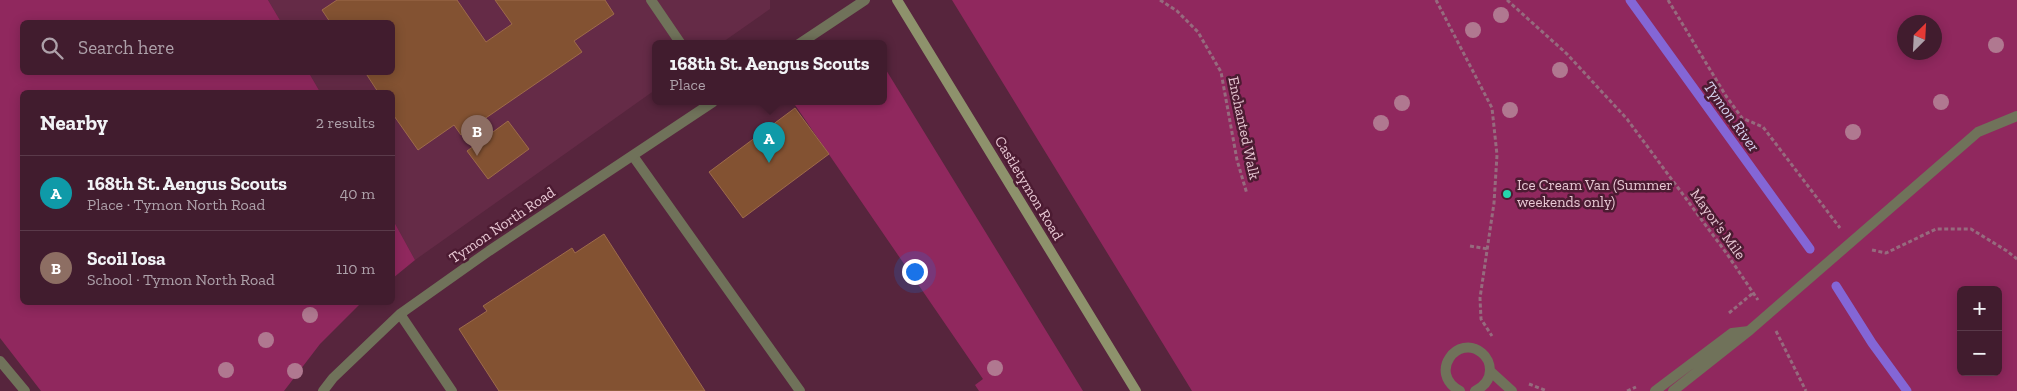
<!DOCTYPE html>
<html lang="en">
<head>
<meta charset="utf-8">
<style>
  :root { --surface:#411c2e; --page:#482536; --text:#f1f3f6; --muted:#aea1aa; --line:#5a3a4a; --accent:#24d5ae }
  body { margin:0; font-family:"Zilla Slab",serif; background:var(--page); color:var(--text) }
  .controls { position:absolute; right:15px; bottom:15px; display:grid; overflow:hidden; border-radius:8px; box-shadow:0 2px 12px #0003 }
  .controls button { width:45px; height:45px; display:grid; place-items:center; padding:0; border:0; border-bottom:1px solid var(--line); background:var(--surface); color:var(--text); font:25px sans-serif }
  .compass { position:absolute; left:1897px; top:15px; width:45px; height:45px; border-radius:50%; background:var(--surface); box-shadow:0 2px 12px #0003; rotate:24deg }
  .you { position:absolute; left:914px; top:271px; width:18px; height:18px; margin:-12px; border:4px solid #fff; border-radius:50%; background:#1a73e8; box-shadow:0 0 0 8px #1a73e833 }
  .badge { display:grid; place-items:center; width:32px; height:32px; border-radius:50%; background:var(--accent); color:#fff; font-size:16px; font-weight:700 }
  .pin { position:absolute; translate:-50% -41px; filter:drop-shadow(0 1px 2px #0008) }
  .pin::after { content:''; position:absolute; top:26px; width:18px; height:15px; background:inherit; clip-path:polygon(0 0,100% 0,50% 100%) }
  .popup { position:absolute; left:652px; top:40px; width:235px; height:65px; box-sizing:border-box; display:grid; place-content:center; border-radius:8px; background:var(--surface); filter:drop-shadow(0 1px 4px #0005); font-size:16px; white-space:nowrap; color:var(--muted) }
  .popup b { font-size:19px; color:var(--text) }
  .popup::after { content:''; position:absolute; left:50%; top:100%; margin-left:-10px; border:10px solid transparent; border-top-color:var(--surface) }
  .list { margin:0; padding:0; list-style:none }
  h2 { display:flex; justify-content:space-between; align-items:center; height:65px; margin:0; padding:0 20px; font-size:21px }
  h2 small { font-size:16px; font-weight:400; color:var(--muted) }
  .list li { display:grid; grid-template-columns:32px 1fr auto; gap:15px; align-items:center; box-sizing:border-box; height:75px; padding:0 20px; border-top:1px solid var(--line) }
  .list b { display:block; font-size:19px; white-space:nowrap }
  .list p { margin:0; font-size:16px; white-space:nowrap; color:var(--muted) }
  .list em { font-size:16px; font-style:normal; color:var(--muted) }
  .icon { flex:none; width:28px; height:28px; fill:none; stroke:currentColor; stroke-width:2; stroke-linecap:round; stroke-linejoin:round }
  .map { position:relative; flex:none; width:2017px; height:391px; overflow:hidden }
  .search { position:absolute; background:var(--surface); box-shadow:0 2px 12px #0003; left:20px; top:20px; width:375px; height:55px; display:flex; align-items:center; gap:12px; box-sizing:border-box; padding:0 18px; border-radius:8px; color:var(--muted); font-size:19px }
  .panel { position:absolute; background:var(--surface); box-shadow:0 2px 12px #0003; left:20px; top:90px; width:375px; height:215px; border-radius:8px }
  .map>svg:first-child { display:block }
</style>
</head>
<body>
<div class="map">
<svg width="2017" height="391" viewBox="0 0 2017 391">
  <rect width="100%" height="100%" fill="#57253d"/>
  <path fill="#652b47" d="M268,0H770V9L720,44H655V90L415,260L393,220L392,92H320L309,73L392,72V22H281Z"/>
  <path fill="#90285e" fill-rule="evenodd" d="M0,0H268L281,22H22V72L309,73L320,92H22V302L361,303L320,344L284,391H41L0,338Z
    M952,0H2017V391H1192ZM1904,22H1934V52H1904ZM1961,290H1998V372H1961Z
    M883,65L1083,391H979L975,385L983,379L793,102H883Z
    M393,220L415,260L393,278H392Z"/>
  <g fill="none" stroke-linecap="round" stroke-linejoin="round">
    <path stroke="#8466d6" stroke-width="9" d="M1630,0L1810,249
      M1836,286L1872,343L1907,391"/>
  </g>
  <path fill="#835232" stroke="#9e6b4b" d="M337,0H457L486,42L512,24L495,0H605L614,14L574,41L582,52L461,135L454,125L418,150L392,113V92H378L365,72H392V22H330L322,10Z
    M795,108L829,154L743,218L709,172Z
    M508,121L529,149L488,179L467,151Z
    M604,234L705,391H499L459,329L487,311L483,306L572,248L575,253Z"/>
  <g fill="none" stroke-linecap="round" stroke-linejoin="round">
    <path stroke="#966b7e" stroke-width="3" stroke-dasharray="4 2.5" stroke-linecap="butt" d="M1160,0L1177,11L1198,32L1221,72L1237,160L1247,194
      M1436,0L1492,108L1497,155L1494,203L1480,298L1481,319L1492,336
      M1507,0L1567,54L1627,119L1727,254L1758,300
      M1668,0L1726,96L1742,118L1763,127L1840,228
      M1470,246L1488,249
      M1872,250L1886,253L1936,229H1971L2007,251L2017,259
      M1729,313L1753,293
      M1776,331L1806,391
      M1529,384L1547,391
      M1627,391L1636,387"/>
    <path stroke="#70725a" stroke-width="10" d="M651,0L681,44
      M633,156L800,391
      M1490,371L1512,391
      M1460,391C1427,373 1458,333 1482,353C1487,357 1490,364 1490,370C1490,381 1483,387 1475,391
      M1655,391L1732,333L1749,331
      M1673,391L1750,330L1978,132L2017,116"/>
    <path stroke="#70725a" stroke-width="10" d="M799,44L865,0
      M400,314L452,391
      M0,361L25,391
      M323,391L333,378L400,314L489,251L713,102"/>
    <path stroke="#8e926c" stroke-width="10" d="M897,0L1136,391"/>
  </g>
  <g fill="#b07890">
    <circle cx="1501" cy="15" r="8"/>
    <circle cx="1473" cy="30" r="8"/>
    <circle cx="1996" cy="45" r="8"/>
    <circle cx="1560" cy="70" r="8"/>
    <circle cx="1941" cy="102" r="8"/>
    <circle cx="1402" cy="103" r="8"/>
    <circle cx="1510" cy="110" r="8"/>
    <circle cx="1381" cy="123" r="8"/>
    <circle cx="1853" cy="132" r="8"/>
    <circle cx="310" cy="315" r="8"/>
    <circle cx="266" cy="340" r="8"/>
    <circle cx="995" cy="368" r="8"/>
    <circle cx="226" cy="370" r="8"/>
    <circle cx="295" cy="371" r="8"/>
  </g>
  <circle fill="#24d5ae" stroke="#4c1b32" stroke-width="2" cx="1507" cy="194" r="5"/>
  <g text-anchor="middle" stroke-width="5" stroke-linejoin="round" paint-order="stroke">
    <g font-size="15" fill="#e8c8d4" stroke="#4c1b32">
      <text transform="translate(1244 128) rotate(78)" y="5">Enchanted Walk</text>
      <text transform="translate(1029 188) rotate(59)" y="5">Castletymon Road</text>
      <text transform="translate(1718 224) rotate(54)" y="5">Mayor's Mile</text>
      <text transform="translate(502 225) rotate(-34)" y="5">Tymon North Road</text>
    </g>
    <g font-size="15" fill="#e8c8d4" stroke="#4c1b32" text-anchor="start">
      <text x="1517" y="190">Ice Cream Van (Summer<tspan x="1517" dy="17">weekends only)</tspan></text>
    </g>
    <g font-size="16" font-style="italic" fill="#d5d1ed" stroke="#4c1b32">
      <text transform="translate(1732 116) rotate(54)" y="6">Tymon River</text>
    </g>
  </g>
</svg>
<div class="controls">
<button>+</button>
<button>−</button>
</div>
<svg class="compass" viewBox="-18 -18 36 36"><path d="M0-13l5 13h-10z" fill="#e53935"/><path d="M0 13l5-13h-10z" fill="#aea1aa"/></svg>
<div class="you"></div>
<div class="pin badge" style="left:769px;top:163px;background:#0f9aa8">A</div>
<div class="popup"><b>168th St. Aengus Scouts</b>Place</div>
<div class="pin badge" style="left:477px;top:156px;background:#8d6e63">B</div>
<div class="search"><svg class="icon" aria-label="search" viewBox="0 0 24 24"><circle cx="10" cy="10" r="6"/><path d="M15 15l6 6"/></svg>Search here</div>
<section class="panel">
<h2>Nearby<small>2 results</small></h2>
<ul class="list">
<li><span class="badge" style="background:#0f9aa8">A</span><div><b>168th St. Aengus Scouts</b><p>Place · Tymon North Road</p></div><em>40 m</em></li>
<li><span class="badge" style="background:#8d6e63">B</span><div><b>Scoil Iosa</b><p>School · Tymon North Road</p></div><em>110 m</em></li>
</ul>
</section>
</div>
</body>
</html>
